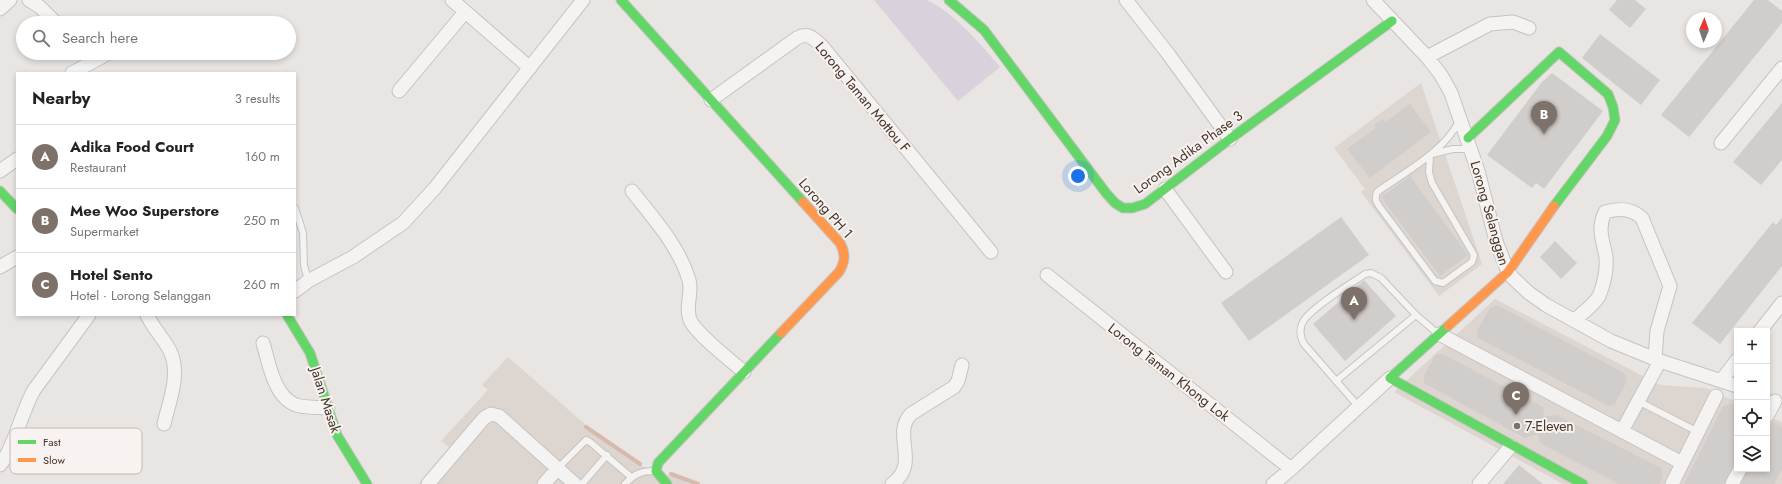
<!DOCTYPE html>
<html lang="en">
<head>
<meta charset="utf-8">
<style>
  :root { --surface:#fff; --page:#f2f2f2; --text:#222; --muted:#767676; --line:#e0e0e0; --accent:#7d7169 }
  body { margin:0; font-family:Jost,sans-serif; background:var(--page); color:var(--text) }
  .controls { position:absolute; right:12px; bottom:12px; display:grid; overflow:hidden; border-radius:0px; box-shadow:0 2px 6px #0003 }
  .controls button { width:36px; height:36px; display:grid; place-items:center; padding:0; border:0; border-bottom:1px solid var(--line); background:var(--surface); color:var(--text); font:20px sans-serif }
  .compass { position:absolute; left:1686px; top:12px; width:36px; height:36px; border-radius:50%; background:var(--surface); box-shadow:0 2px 6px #0003; rotate:2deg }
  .you { position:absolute; left:1078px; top:176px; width:14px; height:14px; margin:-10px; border:3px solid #fff; border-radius:50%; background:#1a73e8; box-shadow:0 0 0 6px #1a73e833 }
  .badge { display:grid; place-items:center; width:26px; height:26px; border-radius:50%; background:var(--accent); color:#fff; font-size:13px; font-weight:700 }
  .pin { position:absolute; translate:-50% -33px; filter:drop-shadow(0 1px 2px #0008) }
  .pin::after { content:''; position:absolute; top:21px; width:14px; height:12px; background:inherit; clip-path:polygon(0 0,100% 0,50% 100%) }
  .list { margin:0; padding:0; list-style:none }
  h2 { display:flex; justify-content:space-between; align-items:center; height:52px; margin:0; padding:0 16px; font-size:17px }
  h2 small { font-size:13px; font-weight:400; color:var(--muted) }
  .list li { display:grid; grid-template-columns:26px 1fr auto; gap:12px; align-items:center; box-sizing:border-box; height:64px; padding:0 16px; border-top:1px solid var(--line) }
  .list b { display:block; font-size:15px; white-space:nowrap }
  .list p { margin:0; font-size:13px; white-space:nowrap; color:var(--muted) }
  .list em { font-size:13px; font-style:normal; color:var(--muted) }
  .icon { flex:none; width:22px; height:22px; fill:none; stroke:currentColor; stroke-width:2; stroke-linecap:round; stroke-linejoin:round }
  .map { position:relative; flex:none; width:1782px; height:484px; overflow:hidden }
  .search { position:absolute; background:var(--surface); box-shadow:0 2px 6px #0003; left:16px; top:16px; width:280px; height:44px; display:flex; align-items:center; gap:10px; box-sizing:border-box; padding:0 14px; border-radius:22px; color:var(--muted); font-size:15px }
  .panel { position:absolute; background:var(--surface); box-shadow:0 2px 6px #0003; left:16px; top:72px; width:280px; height:244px; border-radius:0px }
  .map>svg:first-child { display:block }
</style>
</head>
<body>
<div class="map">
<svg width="1782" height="484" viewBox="0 0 1782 484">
  <rect width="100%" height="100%" fill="#e8e5e3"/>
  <path fill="#dcd5d0" d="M1421,83L1482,264L1439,296L1361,192L1365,189L1334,148Z
    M1495,299L1660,385L1705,388L1737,402V469H1767V416L1782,422V484H1563L1394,392Z
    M508,357L587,426L585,429L638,465L694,484H418L449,447L441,441L488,390L482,385Z"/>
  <path fill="#d9d1dc" d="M874,0C886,0 916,0 926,0C951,9 983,47 1000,67L958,101Z"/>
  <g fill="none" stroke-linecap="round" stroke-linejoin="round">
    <path stroke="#d6baae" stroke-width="4" d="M586,427L640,464
      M671,474L698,484"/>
  </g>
  <path fill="#d1cdcb" d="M1617,0H1635L1646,9L1630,28L1609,10Z
    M1754,0H1768L1782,11V23L1689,137L1661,115Z
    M1600,34L1660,80L1641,105L1582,58Z
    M1552,73L1603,111L1544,189L1536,183L1532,188L1487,155L1542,82Z
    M1782,103V160L1761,185L1733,162Z
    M1410,104L1431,132L1370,178L1347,149L1376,128L1374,125L1383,119L1386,122Z
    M1410,176L1468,255L1440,276L1381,197Z
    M1341,217L1369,255L1249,341L1221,303Z
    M1782,218V266L1720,344L1692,323L1773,222L1776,225Z
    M1555,241L1577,263L1561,279L1540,257Z
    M1364,280L1396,316L1345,361L1313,324Z
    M1497,305L1624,373L1627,381L1615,404L1609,406L1478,338L1477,331L1490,308Z
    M1443,354L1543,407L1544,417L1556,415L1661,468L1663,476L1659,484H1619L1540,443L1538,434L1525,438L1424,383V376L1435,355Z
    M1731,404L1737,406V462L1733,465L1724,484H1684L1723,406Z
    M1773,422L1782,427V469L1774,484H1741L1748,469H1767V435Z
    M1519,465L1543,484H1503Z"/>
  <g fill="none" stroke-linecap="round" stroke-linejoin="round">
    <defs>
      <path id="lane" d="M1432,154L1453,149H1470
        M1430,155L1429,172L1432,183L1474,255L1472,262L1443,283L1435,281L1379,206C1375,200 1375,198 1377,192C1405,172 1444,152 1459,121
        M295,208L303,233L304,265L308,281
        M1336,381L1416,315
        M1638,401L1698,432
        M1358,406L1304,344C1300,337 1299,328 1304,320C1315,305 1349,285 1365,274L1371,273L1381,278L1416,315L1437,333
        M558,468L586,440L590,442L631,477
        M582,484L607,455
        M625,484C634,474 641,471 654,471"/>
      <path id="street" d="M29,0L40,7L56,23
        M452,0L530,68
        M1126,0L1169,55L1230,139
        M1373,0L1427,57L1441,75L1451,93L1478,171L1496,241L1508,272L1513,278L1529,293L1546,305L1611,341L1660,361L1737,386
        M0,9L10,0
        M1427,57L1490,24L1513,22L1529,28
        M72,73L107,54
        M399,91L465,12
        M711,100L797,38C808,32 813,38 822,46L991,252
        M1721,143L1782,68
        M0,171L17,159
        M1165,189L1226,272
        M632,191C653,218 679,246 689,280C693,293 684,308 691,322C701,338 729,359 744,372
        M0,267L17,257
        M1047,275L1291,469
        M295,291L308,281L353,257L403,223L435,188L583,0
        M147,315C153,328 164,339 170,351C181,374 169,402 164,424
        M1575,320C1582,313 1594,305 1599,296C1604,285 1607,269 1606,257C1603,240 1597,229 1605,212C1619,208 1631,208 1642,218L1670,286L1657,331L1655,359
        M1760,331L1782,303
        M1439,334L1682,463
        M263,343C269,363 274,397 296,405C305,408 318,407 328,408
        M1721,381L1737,360
        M1767,416L1775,401
        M1622,431L1660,361
        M0,465C12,453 23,408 34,390L89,315
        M428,484L484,418L491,414L499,416L575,484
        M544,484L558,468
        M892,484C921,463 891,435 911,414L954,387L958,381L962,365
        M1273,484L1291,469L1390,378
        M1479,484L1511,446
        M1672,484L1716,396
        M1732,484L1740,469"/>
      <path id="fast" d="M621,0L803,202
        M949,0L984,30L1106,193L1115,203L1123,208H1132L1145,204L1230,139L1392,21
        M1468,138L1559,52L1608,94L1613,107L1615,120L1607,136L1554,206
        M0,191L17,209
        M287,315L310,353L337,435L367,484
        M1448,326L1390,378L1583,484
        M667,484L656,471L658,463L781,333"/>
      <path id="slow" d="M1448,326L1508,272L1554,206
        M781,333L839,272C845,262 846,254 840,243L803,202"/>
    </defs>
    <use href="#lane" stroke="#c6c3c1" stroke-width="8"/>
    <use href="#street" stroke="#c6c3c1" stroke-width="15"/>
    <use href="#fast" stroke="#c6c3c1" stroke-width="11"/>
    <use href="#slow" stroke="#c6c3c1" stroke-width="11"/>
    <use href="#lane" stroke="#f4f3f2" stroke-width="6"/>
    <use href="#street" stroke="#f4f3f2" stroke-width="13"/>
    <use href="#fast" stroke="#63d668" stroke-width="9"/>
    <use href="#slow" stroke="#ff974d" stroke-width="9"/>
  </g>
  <circle fill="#7d7169" stroke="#f8f3f0" stroke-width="1.5" cx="1517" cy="426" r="4"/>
  <g text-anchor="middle" stroke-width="4" stroke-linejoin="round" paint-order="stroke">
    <g font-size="14" fill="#443327" stroke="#f8f3f0">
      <text transform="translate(863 97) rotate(50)" y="5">Lorong Taman Mottou F</text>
      <text transform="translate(1188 152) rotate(-36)" y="5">Lorong Adika Phase 3</text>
      <text transform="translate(826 208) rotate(49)" y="5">Lorong PH 1</text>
      <text transform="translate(1490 213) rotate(74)" y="5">Lorong Selanggan</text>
      <text transform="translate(1169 372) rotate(38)" y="5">Lorong Taman Khong Lok</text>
      <text transform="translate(326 400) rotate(72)" y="5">Jalan Masak</text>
    </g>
    <g font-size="14" fill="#443327" stroke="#f8f3f0" text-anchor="start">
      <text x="1525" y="431">7-Eleven</text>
    </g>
  </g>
  <rect x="10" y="428" width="132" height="46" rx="6" fill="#f8f3f0" stroke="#c2b9b4" stroke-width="1"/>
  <rect x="18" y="440" width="18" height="4" fill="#63d668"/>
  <rect x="18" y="458" width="18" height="4" fill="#ff974d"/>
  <g font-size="11" fill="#443327">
    <text x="43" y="446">Fast</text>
    <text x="43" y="464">Slow</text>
  </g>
</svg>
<div class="controls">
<button>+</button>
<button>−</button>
<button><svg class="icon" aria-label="locate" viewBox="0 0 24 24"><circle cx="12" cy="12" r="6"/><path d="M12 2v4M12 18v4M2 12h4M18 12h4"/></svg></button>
<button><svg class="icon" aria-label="layers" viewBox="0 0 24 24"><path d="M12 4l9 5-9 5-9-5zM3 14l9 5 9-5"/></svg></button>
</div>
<svg class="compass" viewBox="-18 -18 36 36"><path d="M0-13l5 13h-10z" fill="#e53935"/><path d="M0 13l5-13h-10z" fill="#767676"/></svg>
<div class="you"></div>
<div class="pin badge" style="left:1354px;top:320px">A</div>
<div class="pin badge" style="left:1544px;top:134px">B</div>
<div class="pin badge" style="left:1516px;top:415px">C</div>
<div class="search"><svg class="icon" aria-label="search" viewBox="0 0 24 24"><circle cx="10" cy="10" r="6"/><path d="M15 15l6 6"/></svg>Search here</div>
<section class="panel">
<h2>Nearby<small>3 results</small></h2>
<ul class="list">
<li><span class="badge">A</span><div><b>Adika Food Court</b><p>Restaurant</p></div><em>160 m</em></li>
<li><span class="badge">B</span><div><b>Mee Woo Superstore</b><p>Supermarket</p></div><em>250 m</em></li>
<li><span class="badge">C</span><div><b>Hotel Sento</b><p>Hotel · Lorong Selanggan</p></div><em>260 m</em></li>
</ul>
</section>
</div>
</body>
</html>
